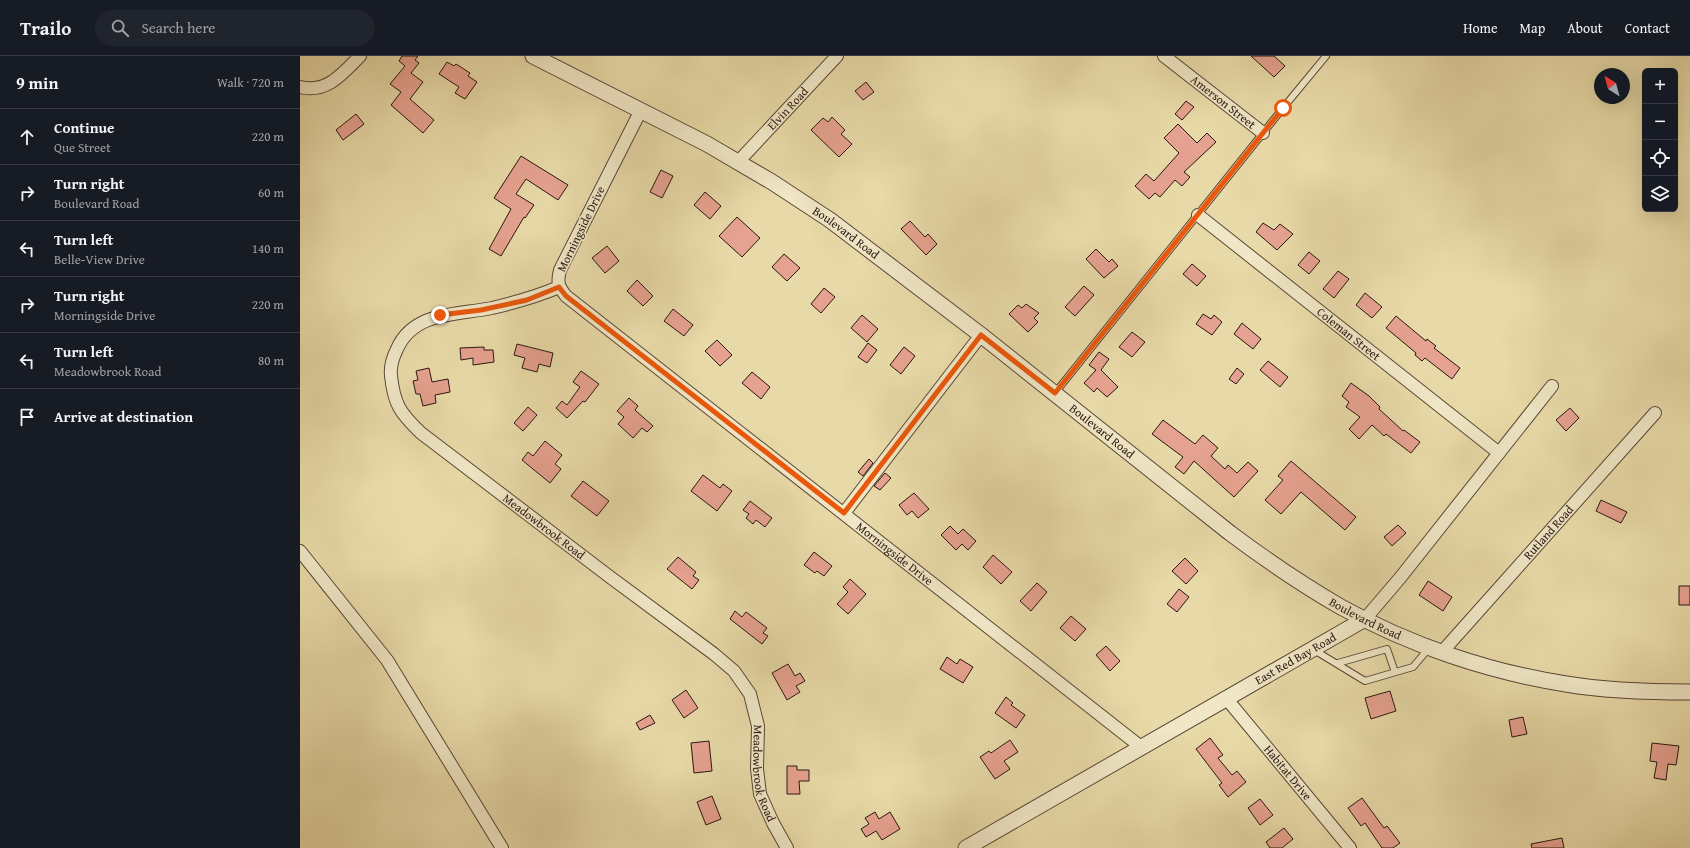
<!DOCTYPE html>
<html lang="en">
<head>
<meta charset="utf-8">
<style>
  :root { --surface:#171b24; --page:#20242c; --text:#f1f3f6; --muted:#9ea1a6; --line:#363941 }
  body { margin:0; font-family:"Gentium Book Plus",serif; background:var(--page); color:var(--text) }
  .controls { position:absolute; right:12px; top:12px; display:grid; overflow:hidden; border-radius:6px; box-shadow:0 4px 16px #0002 }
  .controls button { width:36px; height:36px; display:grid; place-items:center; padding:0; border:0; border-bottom:1px solid var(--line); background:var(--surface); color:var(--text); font:20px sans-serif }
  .compass { position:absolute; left:1294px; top:12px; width:36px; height:36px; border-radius:50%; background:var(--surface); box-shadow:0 4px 16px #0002; rotate:324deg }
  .stop { position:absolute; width:12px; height:12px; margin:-9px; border:3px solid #ea580c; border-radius:50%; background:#fff }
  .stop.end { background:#ea580c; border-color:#fff; box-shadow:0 1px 4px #0008 }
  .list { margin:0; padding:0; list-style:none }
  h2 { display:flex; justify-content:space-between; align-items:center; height:52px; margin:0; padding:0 16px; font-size:17px }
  h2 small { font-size:13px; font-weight:400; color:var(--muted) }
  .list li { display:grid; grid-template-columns:26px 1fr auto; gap:12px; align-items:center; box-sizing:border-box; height:56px; padding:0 16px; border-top:1px solid var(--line) }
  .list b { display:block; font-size:15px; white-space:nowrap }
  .list p { margin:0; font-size:13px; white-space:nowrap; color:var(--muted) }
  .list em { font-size:13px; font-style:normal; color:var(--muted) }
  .icon { flex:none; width:22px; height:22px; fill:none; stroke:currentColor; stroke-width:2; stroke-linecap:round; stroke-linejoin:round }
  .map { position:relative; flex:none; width:1390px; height:792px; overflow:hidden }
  header { display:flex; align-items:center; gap:24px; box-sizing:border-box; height:56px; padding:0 20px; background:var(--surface); border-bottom:1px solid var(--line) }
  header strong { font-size:19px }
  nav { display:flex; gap:22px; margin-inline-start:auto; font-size:14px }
  .search { width:280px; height:36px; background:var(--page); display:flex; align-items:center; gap:10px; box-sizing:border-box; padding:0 14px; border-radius:22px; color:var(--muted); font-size:15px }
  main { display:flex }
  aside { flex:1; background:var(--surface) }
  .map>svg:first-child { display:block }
</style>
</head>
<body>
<header>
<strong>Trailo</strong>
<div class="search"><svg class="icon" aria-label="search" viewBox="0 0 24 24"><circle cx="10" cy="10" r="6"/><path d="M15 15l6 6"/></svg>Search here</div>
<nav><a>Home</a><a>Map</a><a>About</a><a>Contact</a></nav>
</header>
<main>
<aside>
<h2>9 min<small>Walk · 720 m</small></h2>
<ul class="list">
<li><svg class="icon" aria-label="ahead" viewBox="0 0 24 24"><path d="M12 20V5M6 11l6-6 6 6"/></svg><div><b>Continue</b><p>Que Street</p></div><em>220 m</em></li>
<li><svg class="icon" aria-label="right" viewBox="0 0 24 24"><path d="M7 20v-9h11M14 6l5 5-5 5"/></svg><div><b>Turn right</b><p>Boulevard Road</p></div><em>60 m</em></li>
<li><svg class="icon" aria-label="left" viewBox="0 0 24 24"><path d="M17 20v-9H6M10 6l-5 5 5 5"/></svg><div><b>Turn left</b><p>Belle-View Drive</p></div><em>140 m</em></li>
<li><svg class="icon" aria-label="right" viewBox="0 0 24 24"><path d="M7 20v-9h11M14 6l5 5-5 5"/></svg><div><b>Turn right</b><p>Morningside Drive</p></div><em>220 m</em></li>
<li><svg class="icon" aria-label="left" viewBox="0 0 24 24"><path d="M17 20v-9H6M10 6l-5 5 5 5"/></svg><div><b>Turn left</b><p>Meadowbrook Road</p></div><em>80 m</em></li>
<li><svg class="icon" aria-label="arrive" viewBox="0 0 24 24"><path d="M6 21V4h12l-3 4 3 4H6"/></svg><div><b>Arrive at destination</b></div></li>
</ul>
</aside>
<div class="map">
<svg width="1390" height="792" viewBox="0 0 1390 792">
  <rect width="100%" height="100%" fill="#e8daa8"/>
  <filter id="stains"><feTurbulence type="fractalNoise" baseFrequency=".005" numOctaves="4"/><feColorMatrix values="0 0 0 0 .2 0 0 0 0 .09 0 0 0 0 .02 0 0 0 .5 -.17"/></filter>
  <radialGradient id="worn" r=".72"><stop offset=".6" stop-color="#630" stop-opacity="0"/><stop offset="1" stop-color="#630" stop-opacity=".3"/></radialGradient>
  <path fill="#e6a290" stroke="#291610" d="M102,0H118L115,4L119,7L111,17L123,26L110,43L134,64L123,77L91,49L101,36L90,28L105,10L99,5Z
    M951,0H974L985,10L974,21Z
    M147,6L154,10L156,8L170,17L168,20L177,26L165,43L155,37L159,31L139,18Z
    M566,26L574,36L563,44L555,35Z
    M886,45L894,51L882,64L875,58Z
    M56,58L64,68L43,84L36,74Z
    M532,61L545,74L541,78L552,88L539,101L511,74L523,62L528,66Z
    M878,68L897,87L907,77L916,86L884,116L890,121L882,130L875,124L860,141L855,137L849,143L835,130L846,118L854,125L879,97L864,82Z
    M221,100L268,129L258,144L226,123L216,138L234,149L225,162L224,161L201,200L189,193L211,153L194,142Z
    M361,114L373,120L362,142L350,136Z
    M405,136L421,150L410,163L394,149Z
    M437,161L460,182L442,201L419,180Z
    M610,165L625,181L628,178L637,188L626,199L601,173Z
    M963,167L974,174L980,168L993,178L977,194L956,176Z
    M307,190L319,205L305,217L292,202Z
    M796,193L809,206L812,203L818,210L804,222L786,203Z
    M1009,196L1020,205L1009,218L998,209Z
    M484,198L500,212L487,225L472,211Z
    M892,208L906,220L897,230L883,218Z
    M1038,215L1049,223L1034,242L1023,233Z
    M337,224L353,240L343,250L327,235Z
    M784,230L794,239L775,260L765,251Z
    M524,232L535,241L521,257L511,248Z
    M1065,237L1082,251L1072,262L1056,249Z
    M726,248L739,257L734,262L738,266L728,276L709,258L718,249L722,252Z
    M373,253L393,269L384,280L364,265Z
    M903,258L911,263L914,259L922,266L912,279L896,268Z
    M562,259L578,273L567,286L551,272Z
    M1096,260L1126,285L1127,283L1136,290L1134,292L1160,312L1152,323L1125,302L1122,305L1115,299L1116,297L1086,272Z
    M942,267L961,283L953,293L934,278Z
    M832,276L845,286L832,301L819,291Z
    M417,284L432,299L420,310L405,295Z
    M568,287L577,294L567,307L558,301Z
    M217,288L253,297L250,311L239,308L237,316L222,312L225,302L214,299Z
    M184,291V294H193L194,306L173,309V302L161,304L160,292Z
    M604,291L615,300L601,318L590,309Z
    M799,296L809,303L801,314L818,331L807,341L797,332L794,336L784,327L796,314L789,309Z
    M968,305L988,321L980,331L960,314Z
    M129,312L132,326L148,323L150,336L135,339L136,347L123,350L120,338H116L113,325L118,324L116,315Z
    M937,312L944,318L936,328L929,323Z
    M281,315L299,328L285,346L283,345L267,362L256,352L262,345L267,349L280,331L273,326Z
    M452,316L470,331L461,343L442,327Z
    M1051,327L1069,340L1080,351L1079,353L1103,375L1104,374L1120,386L1111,397L1086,378L1084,380L1072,369L1059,383L1049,373L1060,361L1046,351L1049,346L1042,340Z
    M329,342L338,350L335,354L353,370L347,376L342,372L333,382L318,368L324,361L317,355Z
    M228,351L237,359L223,375L214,367Z
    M1270,352L1279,362L1266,375L1256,364Z
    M863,364L895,388L903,379L918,392L911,400L925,413L928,409L937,417L948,406L958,415L934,441L894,405L884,418L875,411L883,401L852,378Z
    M245,385L262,399L255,408L261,413L250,427L222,404L228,396L233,400Z
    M569,403L573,407L563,420L558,416Z
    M991,405L1056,461L1045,474L1001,436L981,458L965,444L983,424L978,420Z
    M585,417L591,422L580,434L574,430Z
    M403,419L420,432L423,428L432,435L417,455L391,435Z
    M283,425L309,445L297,460L271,440Z
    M614,437L629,453L618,462L612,455L607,459L599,449Z
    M1301,444L1327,456L1321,467L1296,455Z
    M450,445L472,462L465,471L456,464L453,468L446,462L449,458L443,454Z
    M1098,469L1106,477L1092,490L1084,481Z
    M650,470L658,478L663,473L676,485L668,494L662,488L656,494L641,479Z
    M514,496L532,510L524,520L517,515L515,517L504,509Z
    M693,499L712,516L701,528L683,511Z
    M378,501L396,516L393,520L399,524L392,533L367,513Z
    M885,502L898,515L886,528L872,515Z
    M550,523L566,538L548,558L537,548L548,536L543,531Z
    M1128,525L1152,541L1143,555L1119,539Z
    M737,527L747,536L731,555L720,545Z
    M1379,530H1390V549H1379Z
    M879,533L889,541L877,556L867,548Z
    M435,555L442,561L446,556L467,572L463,577L468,580L462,588L430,563Z
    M771,560L786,573L775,585L760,572Z
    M806,590L820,605L810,615L796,599Z
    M647,601L657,608L660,603L673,611L663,627L640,613Z
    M488,608L495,620L500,617L505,625L496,630L500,636L487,644L472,617Z
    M386,634L398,652L384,662L372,644Z
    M1090,635L1096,655L1071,663L1065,642Z
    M706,641L713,647L711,649L725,659L716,672L695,657Z
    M350,659L355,667L340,674L336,667Z
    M1223,661L1227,678L1212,681L1209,664Z
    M910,682L923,699L918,702L932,719L937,715L946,726L928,741L919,729L922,727L896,693Z
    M710,684L718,696L704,705L710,713L695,723L680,701L689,695L691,697Z
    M409,685L412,715L394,717L391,687Z
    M1352,687L1379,690L1376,709L1368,708L1366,724L1354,722L1357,706L1350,705Z
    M487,710H497V714H509V725H499L500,738H487Z
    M412,740L421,763L406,769L397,746Z
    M1062,742L1084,772L1087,770L1100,787L1093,792H1082L1065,767L1061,770L1048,752Z
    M960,743L973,759L960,769L948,752Z
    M575,756L579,763L590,756L600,773L582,784L576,775L566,781L561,773L569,768L565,762Z
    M984,772L993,783L982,792H970L966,786Z
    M1262,782L1264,792H1232L1231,788Z"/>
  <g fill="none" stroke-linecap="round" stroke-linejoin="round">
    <defs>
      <path id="service" d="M755,337L983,52L1026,0
        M1014,594L1065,625L1113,611L1129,592
        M1038,607L1087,593L1095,616"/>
      <g id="minor">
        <path id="s1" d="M864,0L963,77"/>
        <path d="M0,31C27,38 43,17 60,0"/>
        <path id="s2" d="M341,54L260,214C257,226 258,230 266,240L841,691"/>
        <path id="s3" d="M438,106L537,0"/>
        <path id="s4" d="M898,159L1199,397"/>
        <path id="s5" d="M259,231C236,241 217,246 192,252C157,259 114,255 97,293C93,301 90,311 91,320C94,348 100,357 121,377L310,521L414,598L434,615L450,638L458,670L457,713L460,738L473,767L487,792"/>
        <path d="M544,457L681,279"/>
        <path d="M0,495L87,604L202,792"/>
        <path d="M1065,563L1100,522L1252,330"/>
        <path id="s6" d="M1142,596L1355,357"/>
        <path id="s7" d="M926,642L1050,792"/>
      </g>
      <g id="tertiary">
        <path id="s8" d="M233,0L407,88L472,126L530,164L681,279L930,477C966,504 1003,529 1041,551C1109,589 1189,616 1266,628C1307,635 1349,636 1390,636"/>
        <path id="s9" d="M666,792L1065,563"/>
      </g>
    </defs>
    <use href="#service" stroke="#594736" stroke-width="8"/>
    <use href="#minor" stroke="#594736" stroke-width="14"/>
    <use href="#tertiary" stroke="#594736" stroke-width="17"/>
    <use href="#service" stroke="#f0e7c6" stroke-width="6"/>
    <use href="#minor" stroke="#f0e7c6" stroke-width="12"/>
    <use href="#tertiary" stroke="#f0e7c6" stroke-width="15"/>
  </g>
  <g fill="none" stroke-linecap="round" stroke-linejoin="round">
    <path stroke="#ea580c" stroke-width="5" d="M140,259L181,254L227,244L259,231L266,240L544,457L681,279L755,337L983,52"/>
  </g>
  <g text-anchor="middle" stroke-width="3.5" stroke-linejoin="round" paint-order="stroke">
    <g font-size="12" fill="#291610" stroke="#f0e7c6">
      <text dy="4" stroke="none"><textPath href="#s1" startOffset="75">Amerson Street</textPath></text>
      <text dy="4" stroke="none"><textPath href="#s3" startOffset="73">Elvin Road</textPath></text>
      <text transform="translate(281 173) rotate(-64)" y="4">Morningside Drive</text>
      <text dy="4" stroke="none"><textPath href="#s8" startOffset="360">Boulevard Road</textPath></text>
      <text dy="4" stroke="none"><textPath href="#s4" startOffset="192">Coleman Street</textPath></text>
      <text dy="4" stroke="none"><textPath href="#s8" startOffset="684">Boulevard Road</textPath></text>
      <text dy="4" stroke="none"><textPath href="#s5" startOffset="428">Meadowbrook Road</textPath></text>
      <text dy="4" stroke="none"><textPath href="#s6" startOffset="160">Rutland Road</textPath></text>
      <text dy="4" stroke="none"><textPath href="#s2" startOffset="625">Morningside Drive</textPath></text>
      <text dy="4" stroke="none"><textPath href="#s8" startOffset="1008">Boulevard Road</textPath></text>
      <text dy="4" stroke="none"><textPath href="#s9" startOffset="380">East Red Bay Road</textPath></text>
      <text dy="4" stroke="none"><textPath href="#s5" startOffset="776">Meadowbrook Road</textPath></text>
      <text dy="4" stroke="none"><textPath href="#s7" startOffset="97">Habitat Drive</textPath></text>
    </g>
  </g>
  <rect width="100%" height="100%" filter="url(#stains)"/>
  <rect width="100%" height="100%" fill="url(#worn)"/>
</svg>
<div class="controls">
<button>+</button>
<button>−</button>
<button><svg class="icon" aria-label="locate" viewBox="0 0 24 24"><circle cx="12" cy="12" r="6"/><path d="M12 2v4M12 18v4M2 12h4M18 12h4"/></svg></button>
<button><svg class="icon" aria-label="layers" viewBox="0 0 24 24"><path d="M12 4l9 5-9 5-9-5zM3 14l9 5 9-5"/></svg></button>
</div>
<svg class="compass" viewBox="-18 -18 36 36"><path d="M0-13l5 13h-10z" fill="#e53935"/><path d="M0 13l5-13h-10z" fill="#9ea1a6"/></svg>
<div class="stop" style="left:983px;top:52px"></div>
<div class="stop end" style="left:140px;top:259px"></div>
</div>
</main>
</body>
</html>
